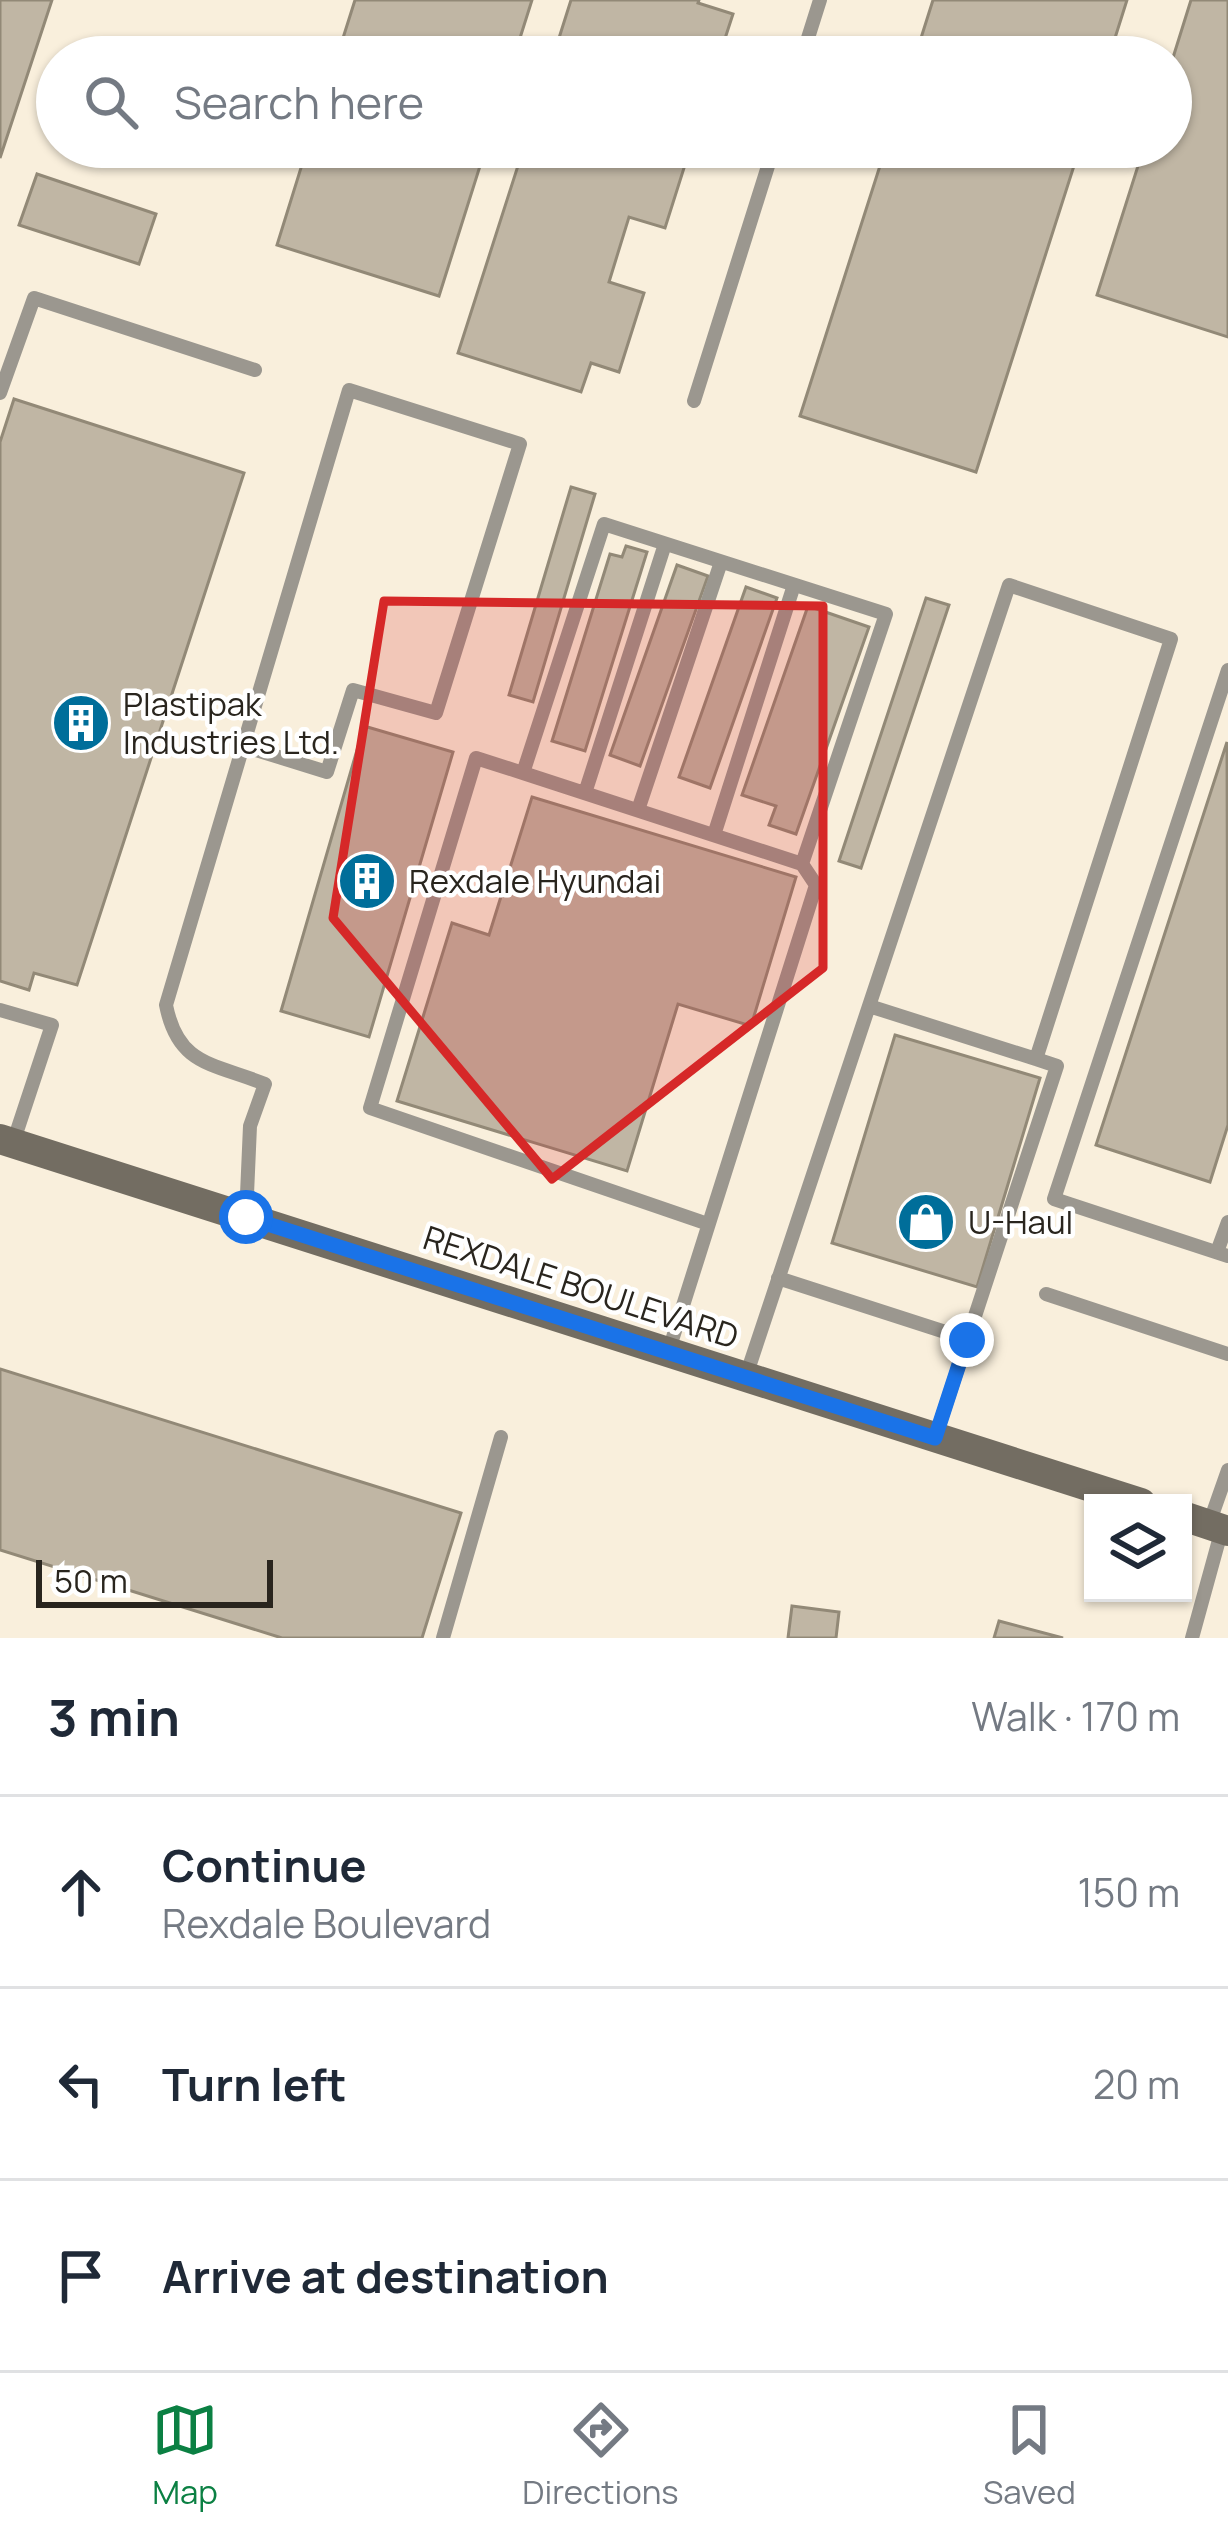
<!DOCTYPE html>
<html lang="en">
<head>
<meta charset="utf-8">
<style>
  :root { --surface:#fff; --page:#f6f6f7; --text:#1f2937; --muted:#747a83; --line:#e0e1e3; --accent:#0b8043 }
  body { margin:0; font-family:Manrope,sans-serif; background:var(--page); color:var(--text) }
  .controls { position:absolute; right:36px; bottom:36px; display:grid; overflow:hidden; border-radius:0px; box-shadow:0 3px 9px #0004 }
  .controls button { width:108px; height:108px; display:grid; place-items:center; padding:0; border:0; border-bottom:3px solid var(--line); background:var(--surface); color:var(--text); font:60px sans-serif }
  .scale { position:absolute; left:36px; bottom:30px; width:237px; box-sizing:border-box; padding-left:12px; border:6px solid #29251e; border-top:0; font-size:33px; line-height:42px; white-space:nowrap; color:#29251e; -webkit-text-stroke:9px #fff; paint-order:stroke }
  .stop { position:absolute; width:36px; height:36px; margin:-27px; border:9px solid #1a73e8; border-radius:50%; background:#fff }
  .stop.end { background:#1a73e8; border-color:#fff; box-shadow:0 3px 12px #0008 }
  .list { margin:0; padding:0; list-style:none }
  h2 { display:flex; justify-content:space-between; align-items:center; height:156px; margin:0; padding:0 48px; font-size:51px }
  h2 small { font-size:39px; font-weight:400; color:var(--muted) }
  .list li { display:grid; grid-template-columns:78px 1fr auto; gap:36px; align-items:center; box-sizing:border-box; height:192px; padding:0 48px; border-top:3px solid var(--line) }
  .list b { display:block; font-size:45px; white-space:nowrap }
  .list p { margin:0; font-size:39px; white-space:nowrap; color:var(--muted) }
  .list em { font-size:39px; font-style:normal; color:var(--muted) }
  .icon { flex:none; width:66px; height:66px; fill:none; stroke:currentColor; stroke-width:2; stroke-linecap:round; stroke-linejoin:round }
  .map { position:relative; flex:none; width:1228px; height:1638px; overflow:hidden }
  .search { position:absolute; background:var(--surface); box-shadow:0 3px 9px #0004; left:36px; right:36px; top:36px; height:132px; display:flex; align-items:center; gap:30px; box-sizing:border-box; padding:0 42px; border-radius:66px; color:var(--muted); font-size:45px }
  .sheet { height:732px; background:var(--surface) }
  nav { display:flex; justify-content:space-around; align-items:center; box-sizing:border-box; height:168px; border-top:3px solid var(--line); background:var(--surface); font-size:33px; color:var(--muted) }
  nav a { display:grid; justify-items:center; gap:6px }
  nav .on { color:var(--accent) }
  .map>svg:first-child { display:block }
</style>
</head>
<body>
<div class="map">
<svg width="1228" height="1638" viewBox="0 0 1228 1638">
  <rect width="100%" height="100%" fill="#f9efdc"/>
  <path fill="#c0b6a4" stroke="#928977" stroke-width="3" d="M0,0H52L0,158Z
    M355,0H532L514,57H337Z
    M571,0H699L698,3L733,14L719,57H553Z
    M933,0H1127L1109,57H915Z
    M1191,0H1228V337L1097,295L1144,147H1171V64Z
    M282,147H486L439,296L277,245L305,155Z
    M524,147L690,149L665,228L629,217L609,282L644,293L619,372L591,363L581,392L458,353Z
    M886,147H1080L976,472L800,416Z
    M37,174L156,214L139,264L19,225Z
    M14,399L244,473L77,985L34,973L29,990L0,981V442Z
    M571,487L595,494L533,702L509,695Z
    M626,546L647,552L585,751L552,741L610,554L622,557Z
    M677,565L708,576L640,766L610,755Z
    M746,587L777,598L710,788L679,777Z
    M926,598L949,605L861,868L839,861Z
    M808,606L869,627L796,834L769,825L776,806L742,795Z
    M364,726L453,752L369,1037L281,1011Z
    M1227,742L1228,1125L1210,1182L1096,1145Z
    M532,797L796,877L751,1026L678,1004L627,1171L397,1101L452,923L489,935Z
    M895,1035L1040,1078L977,1287L832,1243Z
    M0,1369L461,1513L422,1638H282L0,1550Z
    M792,1606L839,1612L836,1638H788Z
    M999,1621L1063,1638H994Z"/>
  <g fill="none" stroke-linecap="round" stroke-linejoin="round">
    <path stroke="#9b978f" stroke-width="14" d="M802,57L820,0
      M0,393L34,298L255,370
      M694,401L774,147
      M1228,670L1054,1199L1228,1256
      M240,745L327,772L353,690L436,713L520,444L349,390L166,1005C178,1066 213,1063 265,1084L250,1126L246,1217
      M523,773L476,758L370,1108L708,1224
      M585,793L665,544
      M638,810L721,562
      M714,835L794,585
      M869,1006L1009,585L1171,639L1036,1059
      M0,1010L52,1025L13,1143
      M1217,1252L1228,1222
      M778,1278L967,1339
      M1046,1294L1228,1354
      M668,1353L816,885L802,864L886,614L604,524L523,773L802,864
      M746,1376L869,1006L1036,1059L1057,1066L935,1438
      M1209,1524L1228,1470
      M443,1638L501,1437
      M1192,1638L1222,1529"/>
    <path stroke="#736d62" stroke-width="30" d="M0,1139L1141,1503
      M1183,1516L1228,1531"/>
  </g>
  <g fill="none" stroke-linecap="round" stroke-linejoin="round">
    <path stroke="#1a73e8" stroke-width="15" d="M246,1217L935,1438L967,1340"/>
  </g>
  <path fill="#d62828" fill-opacity="0.2" stroke="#d62828" stroke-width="9" stroke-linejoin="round" d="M384,601L823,606V968L552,1179L333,918Z"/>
  <defs>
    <symbol id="building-disc" viewBox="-11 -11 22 22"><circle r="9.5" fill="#006e9a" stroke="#fff"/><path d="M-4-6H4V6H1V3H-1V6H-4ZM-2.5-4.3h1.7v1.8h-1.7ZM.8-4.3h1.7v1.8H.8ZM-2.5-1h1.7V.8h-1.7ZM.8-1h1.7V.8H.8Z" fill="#fff"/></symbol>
    <symbol id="shop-disc" viewBox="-11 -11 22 22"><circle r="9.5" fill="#006e9a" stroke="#fff"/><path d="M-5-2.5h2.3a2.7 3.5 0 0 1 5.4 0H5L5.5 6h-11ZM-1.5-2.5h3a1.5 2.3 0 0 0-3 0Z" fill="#fff"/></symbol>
  </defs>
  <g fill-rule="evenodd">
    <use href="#building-disc" x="48" y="690" width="66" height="66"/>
    <use href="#building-disc" x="334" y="848" width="66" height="66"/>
    <use href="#shop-disc" x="893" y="1189" width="66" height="66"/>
  </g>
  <g text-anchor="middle" stroke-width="9" stroke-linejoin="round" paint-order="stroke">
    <g font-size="33" fill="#29251e" stroke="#fff" text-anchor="start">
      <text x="123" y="716">Plastipak<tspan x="123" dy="38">Industries Ltd.</tspan></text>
      <text x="409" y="893">Rexdale Hyundai</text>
      <text x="968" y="1234">U-Haul</text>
    </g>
    <g font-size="33" fill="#29251e" stroke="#fff">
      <text transform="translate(581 1287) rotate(18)" y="12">REXDALE BOULEVARD</text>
    </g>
  </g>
</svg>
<div class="controls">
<button><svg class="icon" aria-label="layers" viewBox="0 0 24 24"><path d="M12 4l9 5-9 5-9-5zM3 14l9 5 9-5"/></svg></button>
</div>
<div class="scale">50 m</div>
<div class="stop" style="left:246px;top:1217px"></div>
<div class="stop end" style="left:967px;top:1340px"></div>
<div class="search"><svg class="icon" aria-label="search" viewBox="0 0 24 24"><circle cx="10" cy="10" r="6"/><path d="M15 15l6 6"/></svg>Search here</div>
</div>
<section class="sheet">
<h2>3 min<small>Walk · 170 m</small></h2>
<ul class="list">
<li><svg class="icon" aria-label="ahead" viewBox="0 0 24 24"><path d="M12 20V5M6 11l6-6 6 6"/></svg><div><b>Continue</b><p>Rexdale Boulevard</p></div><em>150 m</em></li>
<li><svg class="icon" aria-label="left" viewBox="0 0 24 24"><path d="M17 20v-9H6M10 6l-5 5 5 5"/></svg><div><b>Turn left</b></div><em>20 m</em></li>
<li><svg class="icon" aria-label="arrive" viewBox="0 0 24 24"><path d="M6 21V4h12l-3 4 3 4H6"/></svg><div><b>Arrive at destination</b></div></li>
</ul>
</section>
<nav>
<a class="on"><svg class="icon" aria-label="map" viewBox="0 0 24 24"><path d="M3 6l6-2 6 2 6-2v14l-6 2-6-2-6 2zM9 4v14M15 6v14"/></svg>Map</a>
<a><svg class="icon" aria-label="directions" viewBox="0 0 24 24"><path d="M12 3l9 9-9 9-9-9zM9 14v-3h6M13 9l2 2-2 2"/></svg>Directions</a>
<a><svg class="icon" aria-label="saved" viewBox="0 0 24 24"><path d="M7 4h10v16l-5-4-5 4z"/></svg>Saved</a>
</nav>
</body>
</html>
